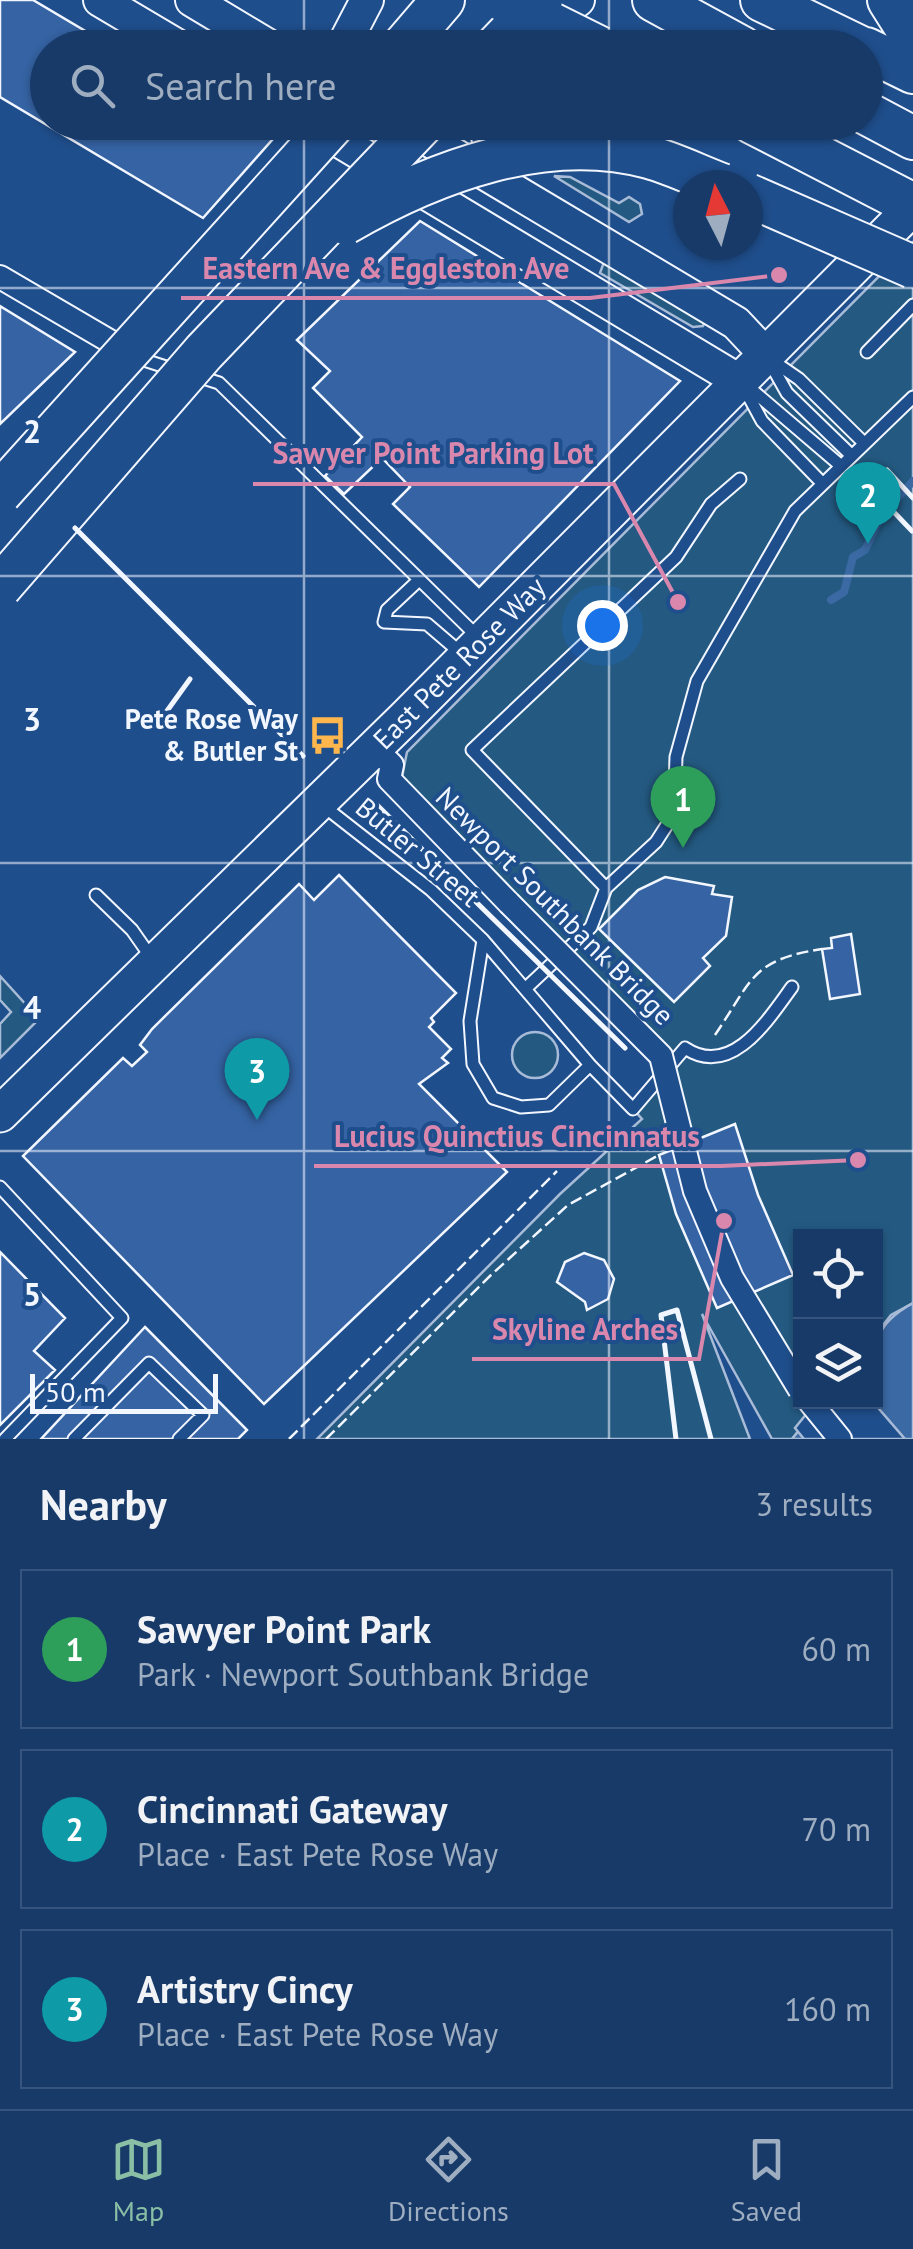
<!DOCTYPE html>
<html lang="en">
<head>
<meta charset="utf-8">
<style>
  :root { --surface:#173a69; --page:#20416f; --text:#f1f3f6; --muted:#9eadc0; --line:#36547d; --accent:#8abfa5 }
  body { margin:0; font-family:"PT Sans",sans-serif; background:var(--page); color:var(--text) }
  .controls { position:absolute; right:30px; bottom:30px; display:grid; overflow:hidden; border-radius:0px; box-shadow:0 2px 8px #0004 }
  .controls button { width:90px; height:90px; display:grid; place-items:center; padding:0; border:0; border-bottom:2px solid var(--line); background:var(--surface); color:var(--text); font:50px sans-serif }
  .compass { position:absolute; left:673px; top:170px; width:90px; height:90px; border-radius:50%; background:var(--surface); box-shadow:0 2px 8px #0004; rotate:354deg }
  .scale { position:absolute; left:30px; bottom:25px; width:188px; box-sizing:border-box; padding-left:10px; border:5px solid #f2f6ff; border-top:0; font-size:28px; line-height:35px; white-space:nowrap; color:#f2f6ff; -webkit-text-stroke:8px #1f4e8c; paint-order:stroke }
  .you { position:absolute; left:602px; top:625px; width:35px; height:35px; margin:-25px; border:8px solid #fff; border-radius:50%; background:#1a73e8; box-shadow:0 0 0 15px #1a73e833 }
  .badge { display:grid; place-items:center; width:65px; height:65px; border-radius:50%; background:var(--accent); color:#fff; font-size:32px; font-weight:700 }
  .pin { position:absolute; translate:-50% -82px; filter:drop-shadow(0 2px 5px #0008) }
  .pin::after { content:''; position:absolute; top:52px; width:35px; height:30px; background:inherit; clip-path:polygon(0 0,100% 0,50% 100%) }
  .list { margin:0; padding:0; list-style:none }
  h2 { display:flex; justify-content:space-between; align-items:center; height:130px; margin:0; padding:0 40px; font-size:42px }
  h2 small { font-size:32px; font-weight:400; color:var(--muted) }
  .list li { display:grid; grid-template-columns:65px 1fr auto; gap:30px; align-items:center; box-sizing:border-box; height:160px; margin:0 20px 20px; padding:0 20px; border:2px solid var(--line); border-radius:0px }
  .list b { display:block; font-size:38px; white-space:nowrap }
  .list p { margin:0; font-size:32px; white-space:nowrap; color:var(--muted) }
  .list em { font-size:32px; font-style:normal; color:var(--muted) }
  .icon { flex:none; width:55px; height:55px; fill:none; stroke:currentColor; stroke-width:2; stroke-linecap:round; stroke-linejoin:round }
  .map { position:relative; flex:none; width:913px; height:1439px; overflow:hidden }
  .search { position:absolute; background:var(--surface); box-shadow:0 2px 8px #0004; left:30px; right:30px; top:30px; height:110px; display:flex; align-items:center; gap:25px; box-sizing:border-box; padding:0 35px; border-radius:55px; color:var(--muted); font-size:38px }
  .sheet { height:670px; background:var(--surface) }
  nav { display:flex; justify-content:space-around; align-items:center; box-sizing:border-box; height:140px; border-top:2px solid var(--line); background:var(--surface); font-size:28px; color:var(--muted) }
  nav a { display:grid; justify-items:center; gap:5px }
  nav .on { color:var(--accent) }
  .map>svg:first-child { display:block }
</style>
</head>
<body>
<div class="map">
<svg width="913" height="1439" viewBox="0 0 913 1439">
  <rect width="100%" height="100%" fill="#1f4e8c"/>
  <path fill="#245a82" stroke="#a8bbd7" stroke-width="2.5" d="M554,176L570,177L619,203L629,197L640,204L642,214L629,222Z
    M913,242V1303L891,1315L876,1334V1236H800V1402H822L792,1439H772L702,1314L750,1439H317L560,1194L642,1119L633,1109L675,1062L399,792L407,752Z
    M604,262L705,321L703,326L693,327L600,273Z
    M0,976L39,1019L0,1058V1024L11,1012L0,1000Z
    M512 1055a23 23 0 1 1 46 0a23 23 0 1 1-46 0Z"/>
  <path fill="#3b69a3" stroke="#a8bbd7" stroke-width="2.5" d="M913,1303V1439H792L822,1402H876C876,1353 865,1329 913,1303Z"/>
  <path fill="#1f4e8c" stroke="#a8bbd7" stroke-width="2.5" d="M816,1402H873L905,1439H804L795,1428Z"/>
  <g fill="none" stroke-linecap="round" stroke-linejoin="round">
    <path stroke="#3b69a3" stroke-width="8" d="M831,600L844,592L853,557L865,550L881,516L913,481"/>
  </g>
  <path fill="#3563a3" stroke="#f2f6ff" stroke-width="2.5" d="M0,0H33L114,48H48V122H242L272,140L203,218L0,97Z
    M420,221L680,381L479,587L393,504L410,487L382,458L344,494L325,476L362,437L313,388L330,371L297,340Z
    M0,306L75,352L0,424Z
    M339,875L456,993L431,1018L434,1022L429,1027L451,1049L442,1058L448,1063L419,1084L507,1172L264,1404L23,1156L123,1058L132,1066L147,1052L140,1045L152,1029L299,884L314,900Z
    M665,877L714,886L712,894L732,897L726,936L703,958L710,966L674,1002L599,929L638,890Z
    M851,934L860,994L830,999L822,949L832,948L831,938Z
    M735,1124L758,1195L793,1275L717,1308L676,1214L659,1155Z
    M0,1252L65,1318L34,1351L55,1370L0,1425Z
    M584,1253L604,1260L614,1279L608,1299L587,1310L585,1302L557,1282L565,1262Z
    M145,1327L247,1430L238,1439H41Z"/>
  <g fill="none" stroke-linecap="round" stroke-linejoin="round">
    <defs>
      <path id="lane" d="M867,352L913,305
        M138,358L175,370
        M770,359L799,379L864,443
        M769,361L787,393L851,455
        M197,376L219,383L479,638
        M745,384L840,465
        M743,386L762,421L822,483
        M740,479L711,504L676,557L472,750L606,888L656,842L674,814L676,757L697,681L795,511L913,397
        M419,580L387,610L384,622L427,624L462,654
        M321,804L431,890L483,940L590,1065L549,1105L521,1107L493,1098L473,1064L470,1021L483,940
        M96,895L132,930L153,960
        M525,989L591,927L606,888
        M590,1065L633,1109L685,1048C731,1079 768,1020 792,987
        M0,1187L122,1318L5,1439
        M74,1439L149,1363L203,1415L179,1439"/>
      <path id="street" d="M0,277L135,356
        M375,748L392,765L389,779L509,903
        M810,1402L840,1439"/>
      <path id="secondary" d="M100,0L181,48
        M192,0L272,48
        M533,33L578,0
        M342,48L367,0
        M308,122L741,382
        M399,122L736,323L767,356
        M485,122L497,179"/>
      <path id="primary" d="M0,1114L406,717L913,207"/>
      <path id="highway" d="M654,0L742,48
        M762,0L861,48
        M889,0L913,38
        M402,48L443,0
        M866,49L913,72
        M866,113L913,138
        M752,122L913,205"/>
    </defs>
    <use href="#lane" stroke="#f2f6ff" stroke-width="15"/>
    <use href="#street" stroke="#f2f6ff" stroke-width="26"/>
    <use href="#secondary" stroke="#f2f6ff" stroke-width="36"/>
    <use href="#primary" stroke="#f2f6ff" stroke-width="39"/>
    <use href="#highway" stroke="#f2f6ff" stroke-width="46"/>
    <use href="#lane" stroke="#1f4e8c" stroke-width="11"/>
    <use href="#street" stroke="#1f4e8c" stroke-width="22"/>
    <use href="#secondary" stroke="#1f4e8c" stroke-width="32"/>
    <use href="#primary" stroke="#1f4e8c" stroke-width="35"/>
    <use href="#highway" stroke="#1f4e8c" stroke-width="42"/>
    <defs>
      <path id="street-bridge" d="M509,903L661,1056L695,1191L732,1278L800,1390"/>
      <path id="highway-bridge" d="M503,0L600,48
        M495,48L541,0
        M748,195L913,267
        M345,223C433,172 546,129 649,157C674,164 698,176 722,185
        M0,493L335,122
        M0,587L204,352L424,122"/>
    </defs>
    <use href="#street-bridge" stroke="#f2f6ff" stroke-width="26" stroke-linecap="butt"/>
    <use href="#highway-bridge" stroke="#f2f6ff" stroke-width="46" stroke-linecap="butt"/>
    <use href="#street-bridge" stroke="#1f4e8c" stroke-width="22"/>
    <use href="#highway-bridge" stroke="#1f4e8c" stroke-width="42"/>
    <path stroke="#f2f6ff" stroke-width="2.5" stroke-dasharray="12 5" stroke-linecap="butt" d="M715,1035C753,979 751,960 822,949
      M289,1439L557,1171
      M326,1439L491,1275L568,1205L659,1155"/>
    <path stroke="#f2f6ff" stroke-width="5" d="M887,470L913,498
      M869,486L912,531
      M75,528L303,756
      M143,714L159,722L190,679
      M376,804L625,1048
      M676,1439L661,1315L677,1310L711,1439"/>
  </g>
  <path fill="none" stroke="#f2f6ff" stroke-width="2.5" stroke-opacity="0.55" d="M304,0V48M609,0V48M304,122V1439M609,122V1439M0,288H913M0,576H913M0,863H913M0,1151H913"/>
  <defs>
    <symbol id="bus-bare" viewBox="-9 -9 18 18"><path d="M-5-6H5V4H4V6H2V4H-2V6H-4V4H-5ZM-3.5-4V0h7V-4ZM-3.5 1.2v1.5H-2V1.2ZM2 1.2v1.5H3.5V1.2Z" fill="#ffb74d" stroke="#1f4e8c" stroke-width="2.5" paint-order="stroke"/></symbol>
  </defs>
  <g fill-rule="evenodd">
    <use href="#bus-bare" x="300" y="708" width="55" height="55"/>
  </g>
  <g text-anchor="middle" stroke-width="8" stroke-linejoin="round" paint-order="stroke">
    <g font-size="28" fill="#f2f6ff" stroke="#1f4e8c">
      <text transform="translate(459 663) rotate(-45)" y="10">East Pete Rose Way</text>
      <text transform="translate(418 852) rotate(40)" y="10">Butler Street</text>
      <text transform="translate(555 906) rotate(45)" y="10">Newport Southbank Bridge</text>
    </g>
    <g font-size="28" font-weight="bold" fill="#f2f6ff" stroke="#1f4e8c" text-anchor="end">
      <text x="298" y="729">Pete Rose Way<tspan x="298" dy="32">&amp; Butler St</tspan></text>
    </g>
  </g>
  <g font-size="32" text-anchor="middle" font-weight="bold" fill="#f2f6ff" stroke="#1f4e8c" stroke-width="8" stroke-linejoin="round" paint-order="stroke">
    <text x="32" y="443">2</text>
    <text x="32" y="731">3</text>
    <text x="32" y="1019">4</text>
    <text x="32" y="1306">5</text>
  </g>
  <path fill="none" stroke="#da87ad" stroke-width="4" d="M779 275L590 298H181M678 602L614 484H253M858 1160L721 1166H314M724 1221L699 1359H472"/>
  <g fill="#da87ad" stroke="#1f4e8c" stroke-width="4">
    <circle cx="779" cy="275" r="10"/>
    <circle cx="678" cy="602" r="10"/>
    <circle cx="858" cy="1160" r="10"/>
    <circle cx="724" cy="1221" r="10"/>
  </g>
  <g font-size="30" text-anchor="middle" font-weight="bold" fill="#da87ad" stroke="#1f4e8c" stroke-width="8" stroke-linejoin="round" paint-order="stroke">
    <text x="386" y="279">Eastern Ave &amp; Eggleston Ave</text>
    <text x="433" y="464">Sawyer Point Parking Lot</text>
    <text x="517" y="1147">Lucius Quinctius Cincinnatus</text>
    <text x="585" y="1340">Skyline Arches</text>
  </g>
</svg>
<div class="controls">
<button><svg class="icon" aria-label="locate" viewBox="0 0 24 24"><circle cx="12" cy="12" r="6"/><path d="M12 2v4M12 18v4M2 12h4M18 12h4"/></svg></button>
<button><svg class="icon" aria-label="layers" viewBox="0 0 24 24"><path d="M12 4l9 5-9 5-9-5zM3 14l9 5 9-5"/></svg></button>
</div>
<svg class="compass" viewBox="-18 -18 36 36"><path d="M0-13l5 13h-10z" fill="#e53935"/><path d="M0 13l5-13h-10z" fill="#9eadc0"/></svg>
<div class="scale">50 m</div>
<div class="you"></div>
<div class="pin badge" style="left:683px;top:848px;background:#2e9e5b">1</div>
<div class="pin badge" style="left:868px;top:544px;background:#0f9aa8">2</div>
<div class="pin badge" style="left:257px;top:1120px;background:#0f9aa8">3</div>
<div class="search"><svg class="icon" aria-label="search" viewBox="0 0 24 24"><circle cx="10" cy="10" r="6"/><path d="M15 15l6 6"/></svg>Search here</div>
</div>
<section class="sheet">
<h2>Nearby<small>3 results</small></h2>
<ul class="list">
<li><span class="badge" style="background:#2e9e5b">1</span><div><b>Sawyer Point Park</b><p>Park · Newport Southbank Bridge</p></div><em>60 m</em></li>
<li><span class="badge" style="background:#0f9aa8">2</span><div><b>Cincinnati Gateway</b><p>Place · East Pete Rose Way</p></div><em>70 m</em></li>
<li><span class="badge" style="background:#0f9aa8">3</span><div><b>Artistry Cincy</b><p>Place · East Pete Rose Way</p></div><em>160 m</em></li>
</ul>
</section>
<nav>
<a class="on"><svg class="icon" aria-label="map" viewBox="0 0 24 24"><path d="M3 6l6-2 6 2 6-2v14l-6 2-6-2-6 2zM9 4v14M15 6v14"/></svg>Map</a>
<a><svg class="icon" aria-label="directions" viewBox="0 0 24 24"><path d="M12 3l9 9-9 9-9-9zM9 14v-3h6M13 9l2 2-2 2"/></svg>Directions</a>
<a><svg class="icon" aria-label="saved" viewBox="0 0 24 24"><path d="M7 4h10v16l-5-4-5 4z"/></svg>Saved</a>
</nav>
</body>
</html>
